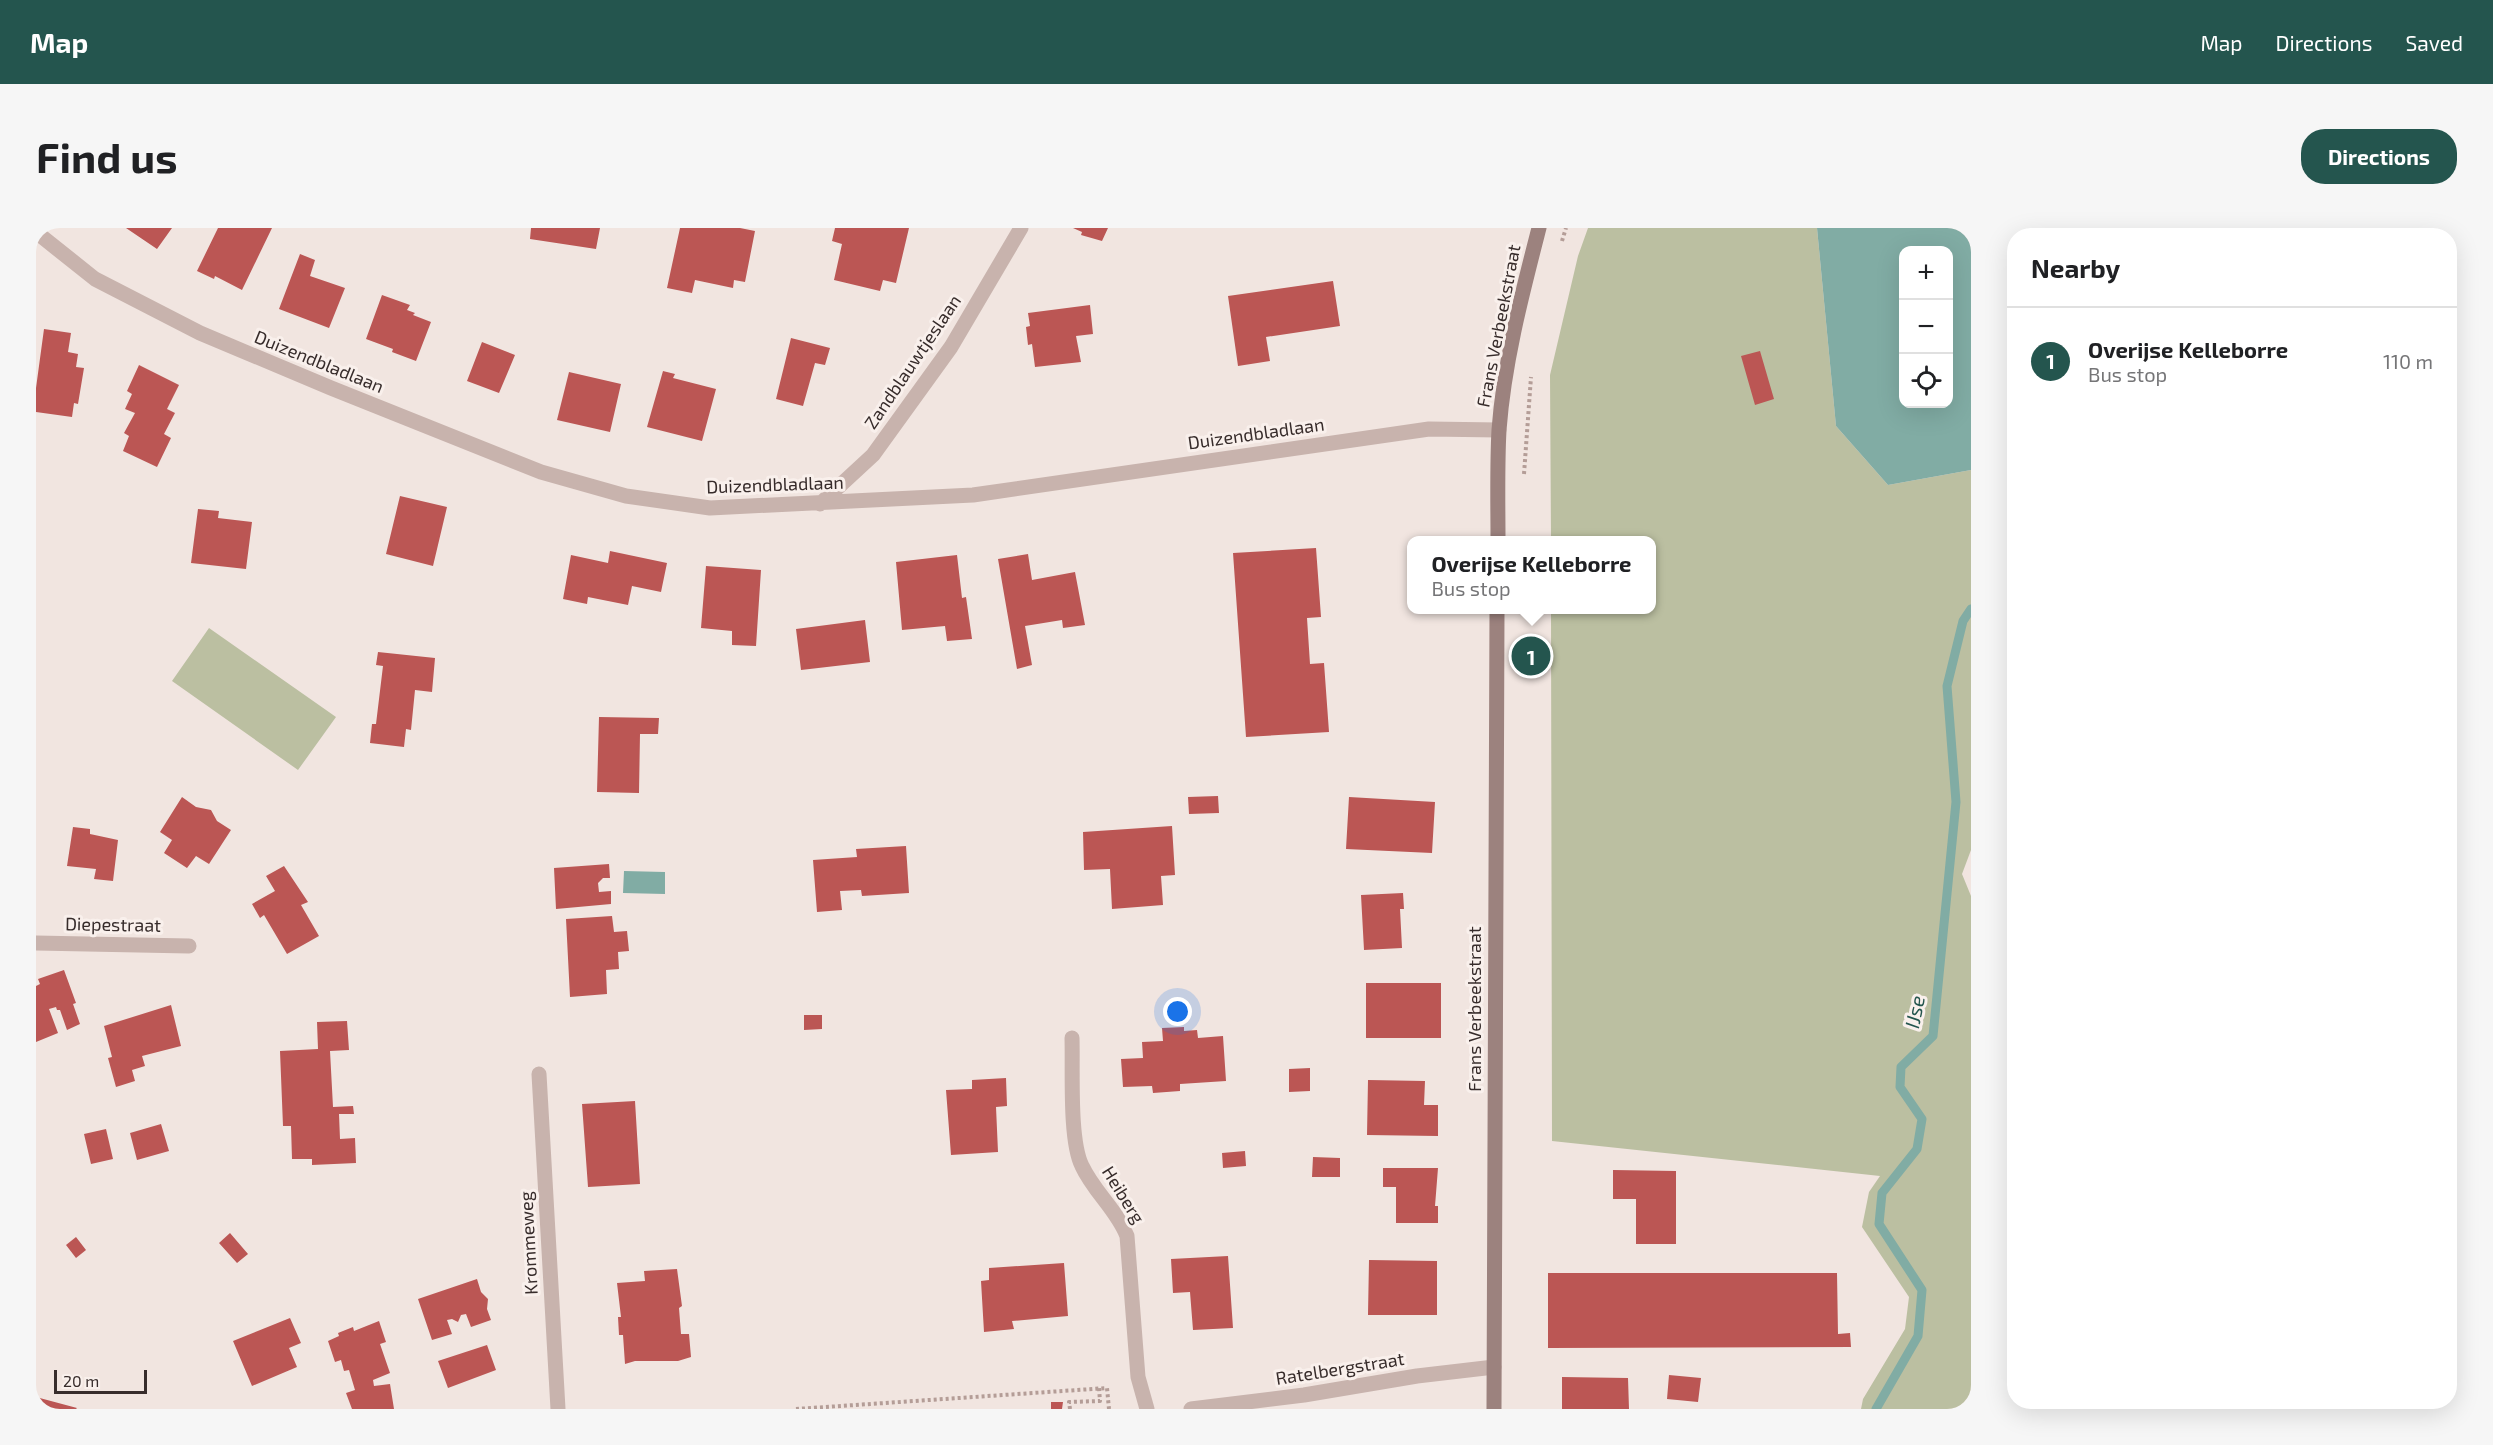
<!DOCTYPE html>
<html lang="en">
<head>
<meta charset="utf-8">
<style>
  :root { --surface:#fff; --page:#f6f6f6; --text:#202124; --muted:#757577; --line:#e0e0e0; --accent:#24554e }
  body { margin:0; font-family:"Exo 2",sans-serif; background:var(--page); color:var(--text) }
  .controls { position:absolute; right:18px; top:18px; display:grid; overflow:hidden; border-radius:12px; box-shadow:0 6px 24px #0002 }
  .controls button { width:54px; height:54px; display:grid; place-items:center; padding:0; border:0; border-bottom:2px solid var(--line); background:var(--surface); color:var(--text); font:30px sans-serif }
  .scale { position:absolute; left:18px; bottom:15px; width:93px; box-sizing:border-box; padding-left:6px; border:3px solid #372c2b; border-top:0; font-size:16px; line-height:21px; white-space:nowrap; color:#372c2b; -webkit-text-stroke:4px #f9f0ec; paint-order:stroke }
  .you { position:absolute; left:1142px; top:784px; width:21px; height:21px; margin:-15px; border:4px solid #fff; border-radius:50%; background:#1a73e8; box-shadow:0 0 0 9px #1a73e833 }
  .badge { display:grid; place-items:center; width:39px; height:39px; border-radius:50%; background:var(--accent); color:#fff; font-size:20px; font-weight:700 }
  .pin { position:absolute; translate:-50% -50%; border:3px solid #fff; box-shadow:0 2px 6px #0006 }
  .popup { position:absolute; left:1371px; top:308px; width:249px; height:78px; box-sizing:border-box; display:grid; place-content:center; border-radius:12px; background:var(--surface); filter:drop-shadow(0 2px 4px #0005); font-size:20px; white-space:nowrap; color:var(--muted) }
  .popup b { font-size:22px; color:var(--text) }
  .popup::after { content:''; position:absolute; left:50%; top:100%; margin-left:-12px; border:12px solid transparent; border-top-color:var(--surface) }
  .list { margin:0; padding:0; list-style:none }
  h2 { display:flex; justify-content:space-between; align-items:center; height:78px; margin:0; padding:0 24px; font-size:26px }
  h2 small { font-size:20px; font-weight:400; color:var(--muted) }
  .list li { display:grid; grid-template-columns:39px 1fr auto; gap:18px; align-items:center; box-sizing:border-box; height:108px; padding:0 24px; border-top:2px solid var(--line) }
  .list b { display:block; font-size:22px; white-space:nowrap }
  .list p { margin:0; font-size:20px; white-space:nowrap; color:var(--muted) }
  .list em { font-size:20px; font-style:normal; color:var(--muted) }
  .icon { flex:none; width:33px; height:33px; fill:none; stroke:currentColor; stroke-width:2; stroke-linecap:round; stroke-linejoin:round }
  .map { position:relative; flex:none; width:1935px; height:1181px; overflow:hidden; border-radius:24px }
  header { display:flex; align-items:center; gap:36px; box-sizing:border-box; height:84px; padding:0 30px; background:var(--accent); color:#fff }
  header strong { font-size:28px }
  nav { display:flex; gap:33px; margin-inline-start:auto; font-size:21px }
  .intro { display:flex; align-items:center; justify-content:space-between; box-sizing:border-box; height:144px; padding:0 36px }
  h1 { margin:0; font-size:42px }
  .button { padding:15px 27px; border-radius:24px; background:var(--accent); color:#fff; font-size:21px; font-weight:700 }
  main { display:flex; gap:36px; padding:0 36px }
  aside { flex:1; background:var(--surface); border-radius:24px; box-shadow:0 6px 24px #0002 }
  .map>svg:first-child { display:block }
</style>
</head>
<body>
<header>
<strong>Map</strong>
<nav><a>Map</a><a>Directions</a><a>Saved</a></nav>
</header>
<div class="intro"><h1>Find us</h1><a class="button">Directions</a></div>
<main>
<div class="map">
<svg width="1935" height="1181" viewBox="0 0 1935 1181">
  <rect width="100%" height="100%" fill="#f1e5e0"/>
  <path fill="#bbbfa1" d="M1552,0H1781L1800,198L1852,257L1935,242V622L1926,646L1935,668V1181H1825L1827,1171L1869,1101L1873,1069L1826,999L1833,964L1844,948L1516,913L1515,382H1615V312H1515L1514,147L1542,28Z
    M173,400L300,489L262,542L136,453Z"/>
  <path fill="#81aca4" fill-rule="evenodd" d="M1781,0H1935V242L1852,257L1800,198ZM1868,22H1912V176H1868Z
    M588,643L629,644V666L587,665Z"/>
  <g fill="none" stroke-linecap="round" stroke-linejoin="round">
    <path stroke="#81aca4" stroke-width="9" d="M1840,1181L1882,1108L1886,1062L1843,996L1846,965L1881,921L1886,891L1864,859L1865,839L1897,808L1920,574L1911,458L1927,393L1935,381"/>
  </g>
  <path fill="#bb5654" d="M90,0H136L121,21Z
    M182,0H236L206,62L179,48L178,51L161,43Z
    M495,0H564L560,21L494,11Z
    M644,0H704L719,3L709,54L698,52L697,60L659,52L656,65L631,60Z
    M799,0H873L860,55L847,52L844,63L798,52L806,16L796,13Z
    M1037,0H1072L1066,13L1045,7L1046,4Z
    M264,26L279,32L274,48L309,60L293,100L243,81Z
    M1297,53L1304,98L1230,109L1234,133L1202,138L1192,68Z
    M346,67L374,77L371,82L379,85L377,87L395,94L380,133L356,124L357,121L330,111Z
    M1054,77L1057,106L1040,108L1045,134L999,139L996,116L992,117L990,99L994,98L992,85Z
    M8,101L35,105L32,124L42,126L40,139L48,140L42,176L38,175L36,189L0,184V160Z
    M755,110L794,120L789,137L779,135L767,178L740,171Z
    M446,114L479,127L463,165L431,153Z
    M1724,123L1738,171L1719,177L1705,128Z
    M103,137L143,157L131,181L139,185L128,206L135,210L121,239L87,223L93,208L88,205L99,185L89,181L96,166L91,163Z
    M627,143L639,146L637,150L680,161L666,213L611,199Z
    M533,144L585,156L574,204L521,192Z
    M364,268L411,279L397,338L350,326Z
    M162,281L183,283L182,290L216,294L210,341L155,335Z
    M1280,320L1285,389L1271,390L1274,436L1288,435L1293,504L1210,509L1197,325Z
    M574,323L631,335L625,364L596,358L592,377L552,369L551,376L527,371L535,327L572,335Z
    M992,326L996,352L1039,344L1049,397L1027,400L1026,392L989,398L996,437L981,441L962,331Z
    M921,327L926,370L930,369L936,411L911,413L909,398L866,402L860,334Z
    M670,338L725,342L720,418L696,417V403L665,400Z
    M829,392L834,434L765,442L760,401Z
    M342,424L399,430L396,464L379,462L375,502L370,501L368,519L334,515L336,496H340L347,438L340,437Z
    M563,489L623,490L622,506H604L603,565L561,564Z
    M1182,568L1183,585L1153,586L1152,569Z
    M146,569L160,579L175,582L181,593L195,602L173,636L160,628L151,640L128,625L136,612L124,604Z
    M1313,569L1399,574L1396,625L1310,621Z
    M1136,598L1139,647L1125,648L1127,677L1076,681L1074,641L1048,642L1047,604Z
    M37,599L54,601V606L82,612L77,653L58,651L60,641L31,638Z
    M870,618L873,665L826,668L825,662L804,663L806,682L781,684L777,632L821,629L820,621Z
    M573,636L574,650H567L562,655L563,664L575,663V676L520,681L518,640Z
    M248,638L272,674L265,677L283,708L251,726L228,687L224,690L216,676L239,663L230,648Z
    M1367,665L1368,681H1364L1366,720L1328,722L1325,667Z
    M576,688L578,704L591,703L593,723L582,724L583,741L570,742L571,766L534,769L530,691Z
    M28,742L40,775L37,776L44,796L31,802L24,782H21L20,779L13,781L22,805L0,814V758L4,756L2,751Z
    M1330,755H1405V810H1330Z
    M135,777L145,818L106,828L109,838L96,842L99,853L80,859L72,830L76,829L68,798Z
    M768,787H786V801L768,802Z
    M311,793L313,822L294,823L297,879L317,878L318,886H303L304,911L319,910L320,935L276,937V931H256L255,898H247L244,823L282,821L281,794Z
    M1148,799V803L1161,802L1162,810L1187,808L1190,853L1144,856V863L1117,865L1116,858L1087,859L1085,831L1107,830L1106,814L1127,813L1126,800Z
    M1274,840V863L1253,864V841Z
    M970,850L971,878L960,879L962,924L915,927L910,862L936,861V852Z
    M1332,852L1389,853L1388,877H1402V908L1331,907Z
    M599,873L604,956L552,959L546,876Z
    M125,896L133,923L101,932L94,905Z
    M70,901L77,931L55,936L48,906Z
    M1209,923L1210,938L1187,940L1186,925Z
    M1277,929L1304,930V949H1276Z
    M1347,940H1402L1399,978H1402V995H1360V959H1347Z
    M1577,942L1640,943V1016H1600V971H1577Z
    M194,1005L212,1026L201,1035L183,1015Z
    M40,1009L50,1022L40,1030L30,1017Z
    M1192,1028L1197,1100L1157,1102L1154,1064L1137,1065L1135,1031Z
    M1333,1032L1401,1033V1087H1332Z
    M1028,1035L1032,1088L976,1093L978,1101L948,1104L945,1053L953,1052V1040Z
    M641,1041L646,1078L643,1080L645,1106H653L655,1129L642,1133H599L589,1136L587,1107H583L582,1089H585L581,1055L609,1053L608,1043Z
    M1512,1045H1801L1802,1106L1814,1105L1815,1119L1512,1120Z
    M441,1051L445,1064L452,1071L451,1081L455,1092L435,1099L430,1086L425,1087L422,1094L416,1091L411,1092L416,1106L396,1112L382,1071Z
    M254,1090L265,1115L253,1120L261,1139L216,1158L197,1113Z
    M343,1093L350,1114L344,1116L354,1145L337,1152L338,1158L354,1156L358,1181H316L310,1165L319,1162L313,1142L308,1143L305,1132L299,1134L292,1113L303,1108L302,1105L317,1099L318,1103Z
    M451,1117L460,1142L412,1160L402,1133Z
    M1633,1147L1665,1150L1662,1174L1631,1171Z
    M1526,1149L1592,1150L1593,1181H1526Z
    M0,1169L41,1180L40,1181H0Z
    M1015,1174H1027L1026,1181H1015Z"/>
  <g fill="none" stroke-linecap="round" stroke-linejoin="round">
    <path stroke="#b49d97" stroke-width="4" stroke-dasharray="3 3" stroke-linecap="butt" d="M1526,13L1530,0
      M1488,246L1495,149
      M760,1181L1071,1160L1073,1181
      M1034,1181L1033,1174L1064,1173L1063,1160"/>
    <path stroke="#c8b3ad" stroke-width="15" d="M0,4L59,51L164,105L295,160L505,244L590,268L674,280L937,267L1393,201L1463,202
      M784,276L837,227L915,119L985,0
      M0,715L153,718
      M1036,810C1037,842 1033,912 1046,938C1058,964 1081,982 1091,1008L1102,1149L1111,1181
      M503,846L522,1181
      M1155,1181L1268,1167L1381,1148L1458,1139"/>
    <path stroke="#9c827e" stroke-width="15" d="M1462,312C1462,276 1461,239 1463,202C1468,134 1486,66 1503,0
      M1458,1181L1461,382"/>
  </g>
  <g text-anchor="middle" stroke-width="6" stroke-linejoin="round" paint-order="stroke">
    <g font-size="18" fill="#372c2b" stroke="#f9f0ec">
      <text transform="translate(1463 98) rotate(-79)" y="6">Frans Verbeekstraat</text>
      <text transform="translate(283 134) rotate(22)" y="6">Duizendbladlaan</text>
      <text transform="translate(877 134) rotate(-56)" y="6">Zandblauwtjeslaan</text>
      <text transform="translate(1220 206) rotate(-8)" y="6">Duizendbladlaan</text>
      <text transform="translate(739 257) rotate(-2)" y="6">Duizendbladlaan</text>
      <text transform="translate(77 697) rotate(1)" y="6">Diepestraat</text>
      <text transform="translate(1439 781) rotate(-90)" y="6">Frans Verbeekstraat</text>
      <text transform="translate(1087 967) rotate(58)" y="6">Heiberg</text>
      <text transform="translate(493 1015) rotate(-93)" y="6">Krommeweg</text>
      <text transform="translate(1304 1141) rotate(-9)" y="6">Ratelbergstraat</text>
    </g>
    <g font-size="20" font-style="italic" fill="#24554e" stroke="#f9f0ec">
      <text transform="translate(1879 784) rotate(-79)" y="7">IJse</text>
    </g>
  </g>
</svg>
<div class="controls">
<button>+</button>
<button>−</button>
<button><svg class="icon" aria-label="locate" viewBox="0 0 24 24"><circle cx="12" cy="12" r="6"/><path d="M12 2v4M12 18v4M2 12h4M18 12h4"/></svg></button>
</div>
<div class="scale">20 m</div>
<div class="you"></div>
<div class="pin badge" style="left:1495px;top:428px">1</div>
<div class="popup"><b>Overijse Kelleborre</b>Bus stop</div>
</div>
<aside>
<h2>Nearby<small></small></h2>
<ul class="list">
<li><span class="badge">1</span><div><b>Overijse Kelleborre</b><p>Bus stop</p></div><em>110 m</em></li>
</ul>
</aside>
</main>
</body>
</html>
